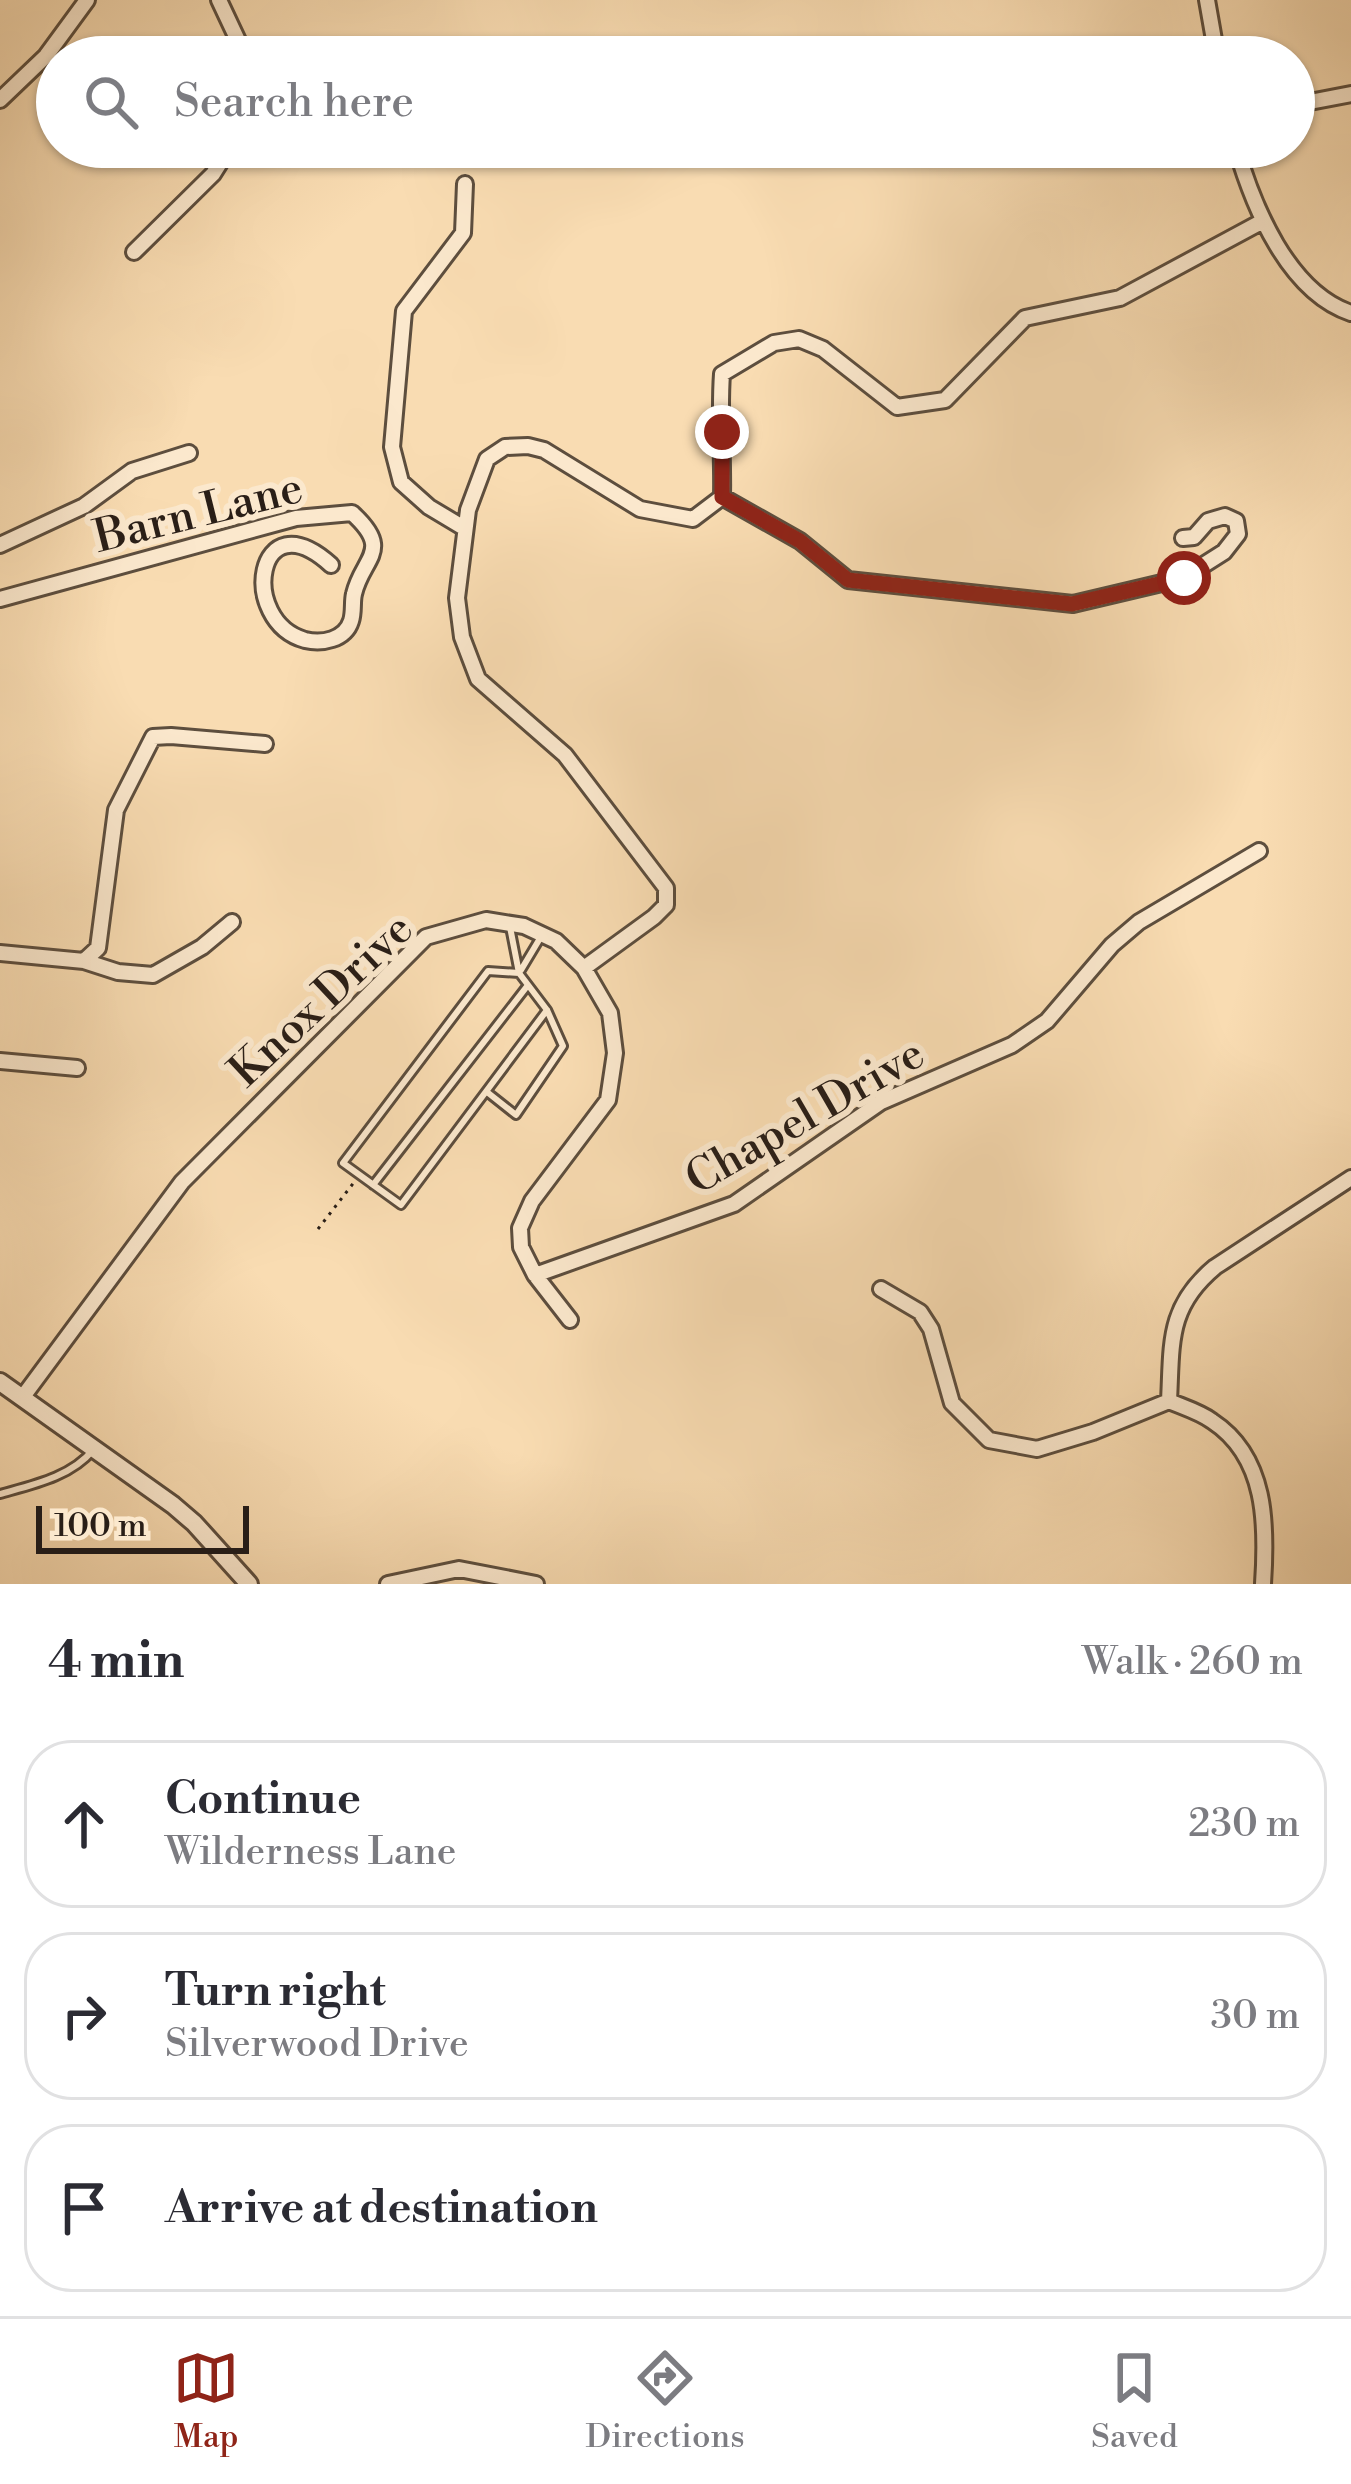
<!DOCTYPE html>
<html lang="en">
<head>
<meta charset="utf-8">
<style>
  :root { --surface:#fff; --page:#f7f7f7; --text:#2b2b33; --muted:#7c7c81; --line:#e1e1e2; --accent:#8f2418 }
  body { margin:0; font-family:"Libre Bodoni",serif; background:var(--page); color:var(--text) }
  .scale { position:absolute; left:36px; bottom:30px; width:213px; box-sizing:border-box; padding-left:12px; border:6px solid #291e17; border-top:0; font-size:33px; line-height:42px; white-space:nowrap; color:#291e17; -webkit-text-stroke:9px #fbe8cd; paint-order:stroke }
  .stop { position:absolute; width:36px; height:36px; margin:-27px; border:9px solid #8f2418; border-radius:50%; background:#fff }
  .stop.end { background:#8f2418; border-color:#fff; box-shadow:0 3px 12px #0008 }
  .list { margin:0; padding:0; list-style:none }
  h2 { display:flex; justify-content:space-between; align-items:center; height:156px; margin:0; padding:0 48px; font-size:51px }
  h2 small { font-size:39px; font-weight:400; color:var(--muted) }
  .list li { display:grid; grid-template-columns:78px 1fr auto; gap:36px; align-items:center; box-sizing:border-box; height:168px; margin:0 24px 24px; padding:0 24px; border:3px solid var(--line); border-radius:48px }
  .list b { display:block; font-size:45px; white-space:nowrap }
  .list p { margin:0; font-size:39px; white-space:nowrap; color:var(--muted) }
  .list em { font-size:39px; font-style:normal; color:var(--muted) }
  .icon { flex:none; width:66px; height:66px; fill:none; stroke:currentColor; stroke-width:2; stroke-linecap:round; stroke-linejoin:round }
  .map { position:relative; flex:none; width:1351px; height:1584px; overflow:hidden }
  .search { position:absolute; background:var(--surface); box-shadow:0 3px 9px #0004; left:36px; right:36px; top:36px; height:132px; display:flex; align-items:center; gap:30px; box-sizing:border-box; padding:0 42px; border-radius:66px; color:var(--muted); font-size:45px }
  .sheet { height:732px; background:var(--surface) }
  nav { display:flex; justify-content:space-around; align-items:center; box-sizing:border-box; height:168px; border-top:3px solid var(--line); background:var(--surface); font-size:33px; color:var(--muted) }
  nav a { display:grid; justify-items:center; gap:6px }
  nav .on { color:var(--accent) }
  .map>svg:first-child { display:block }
</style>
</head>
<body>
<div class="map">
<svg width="1351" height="1584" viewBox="0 0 1351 1584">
  <rect width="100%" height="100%" fill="#f9dcb2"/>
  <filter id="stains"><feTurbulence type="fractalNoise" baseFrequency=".00167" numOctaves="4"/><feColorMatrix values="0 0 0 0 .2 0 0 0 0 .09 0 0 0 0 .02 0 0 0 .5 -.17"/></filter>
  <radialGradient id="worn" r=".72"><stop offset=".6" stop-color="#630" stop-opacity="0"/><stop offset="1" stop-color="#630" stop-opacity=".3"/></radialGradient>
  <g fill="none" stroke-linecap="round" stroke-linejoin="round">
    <defs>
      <path id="service" d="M510,927L519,973
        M521,970L542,935
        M487,1092L516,1115L563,1046L547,1010L519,973L488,971L343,1163L401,1205L547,1010
        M373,1185L528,985
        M0,1494C32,1485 71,1477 93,1450"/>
      <path id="minor" d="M219,0L242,49L241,57
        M1207,0L1217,57
        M0,100L46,56L87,0
        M1294,105L1351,94
        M1236,147C1253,206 1288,292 1351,313
        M134,252L213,174L230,147
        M722,497C723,456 719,415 722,374L774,343L799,339L823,349L897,407L945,400L1025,318L1120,298L1263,221
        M722,497L800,541L848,580L1073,604L1183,578L1224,552L1238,534L1236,521L1225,516L1208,521L1194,537L1183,538
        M464,528L429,507L401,482L392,447L404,311L463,233L465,184
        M0,545L84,506L132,471L189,453
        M0,599L296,518L352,513C394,551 362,558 354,594C352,602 354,612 351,621C345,640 322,644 305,640C238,621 256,497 331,565
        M0,953L84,961L118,972L153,975L202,947L232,922
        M84,961L98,948L116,810L153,737L171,736L265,744
        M584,968L654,917L666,905V888L565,755L478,679L462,637L457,598L468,510L487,459L505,447L528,446L544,450L640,509L693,519L722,497
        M0,1061L77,1068
        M535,1275L734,1204L881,1102L1012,1045L1047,1021L1112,945L1139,922L1259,851
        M881,1289L920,1312L931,1329L952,1403L989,1440L1037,1449L1093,1432L1169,1401C1183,1407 1200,1412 1212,1421C1267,1457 1267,1525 1263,1584
        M22,1398L182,1182L426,937L486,920L524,926L556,941L584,968L610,1013L615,1053L608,1100L532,1201L520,1228L521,1247L535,1275L570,1320
        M1169,1401C1172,1343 1167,1307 1215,1267L1351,1178
        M388,1584L459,1569L536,1584"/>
      <path id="tertiary" d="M0,1382L173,1505L194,1523L249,1584"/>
    </defs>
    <use href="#service" stroke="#5d4e3e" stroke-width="12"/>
    <use href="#minor" stroke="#5d4e3e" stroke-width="20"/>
    <use href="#tertiary" stroke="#5d4e3e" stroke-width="22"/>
    <path stroke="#291e17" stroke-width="3" stroke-dasharray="3 6" stroke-linecap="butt" d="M318,1229L355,1181"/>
    <use href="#service" stroke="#fbe8cd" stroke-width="6"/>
    <use href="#minor" stroke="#fbe8cd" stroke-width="14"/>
    <use href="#tertiary" stroke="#fbe8cd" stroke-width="16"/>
  </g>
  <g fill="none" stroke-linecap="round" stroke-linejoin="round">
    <path stroke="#8f2418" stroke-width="15" d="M722,432V497L800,541L848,580L1072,604L1184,578"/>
  </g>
  <g text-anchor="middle" stroke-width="12" stroke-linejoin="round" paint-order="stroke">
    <g font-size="45" fill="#291e17" stroke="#fbe8cd">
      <text transform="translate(198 511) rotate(-14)" y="16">Barn Lane</text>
      <text transform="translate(320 999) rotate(-43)" y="16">Knox Drive</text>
      <text transform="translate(804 1115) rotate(-30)" y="16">Chapel Drive</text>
    </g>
  </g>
  <rect width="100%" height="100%" filter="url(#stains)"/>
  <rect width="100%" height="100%" fill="url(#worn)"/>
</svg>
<div class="scale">100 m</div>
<div class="stop" style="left:1184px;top:578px"></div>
<div class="stop end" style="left:722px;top:432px"></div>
<div class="search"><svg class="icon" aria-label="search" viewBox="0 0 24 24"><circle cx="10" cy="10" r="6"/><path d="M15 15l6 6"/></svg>Search here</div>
</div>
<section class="sheet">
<h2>4 min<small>Walk · 260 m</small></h2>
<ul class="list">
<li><svg class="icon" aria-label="ahead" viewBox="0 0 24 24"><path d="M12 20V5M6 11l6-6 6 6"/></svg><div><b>Continue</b><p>Wilderness Lane</p></div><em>230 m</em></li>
<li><svg class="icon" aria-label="right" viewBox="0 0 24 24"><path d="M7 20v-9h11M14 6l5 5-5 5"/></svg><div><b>Turn right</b><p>Silverwood Drive</p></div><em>30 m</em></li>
<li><svg class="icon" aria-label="arrive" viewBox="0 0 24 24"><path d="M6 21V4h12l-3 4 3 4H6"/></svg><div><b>Arrive at destination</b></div></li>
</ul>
</section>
<nav>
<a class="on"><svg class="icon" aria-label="map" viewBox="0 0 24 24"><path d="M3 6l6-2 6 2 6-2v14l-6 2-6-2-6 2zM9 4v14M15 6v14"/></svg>Map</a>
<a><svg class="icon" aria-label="directions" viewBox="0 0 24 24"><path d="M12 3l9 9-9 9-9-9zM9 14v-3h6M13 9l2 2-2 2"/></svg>Directions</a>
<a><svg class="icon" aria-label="saved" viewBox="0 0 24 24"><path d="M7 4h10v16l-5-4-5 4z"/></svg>Saved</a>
</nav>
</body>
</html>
